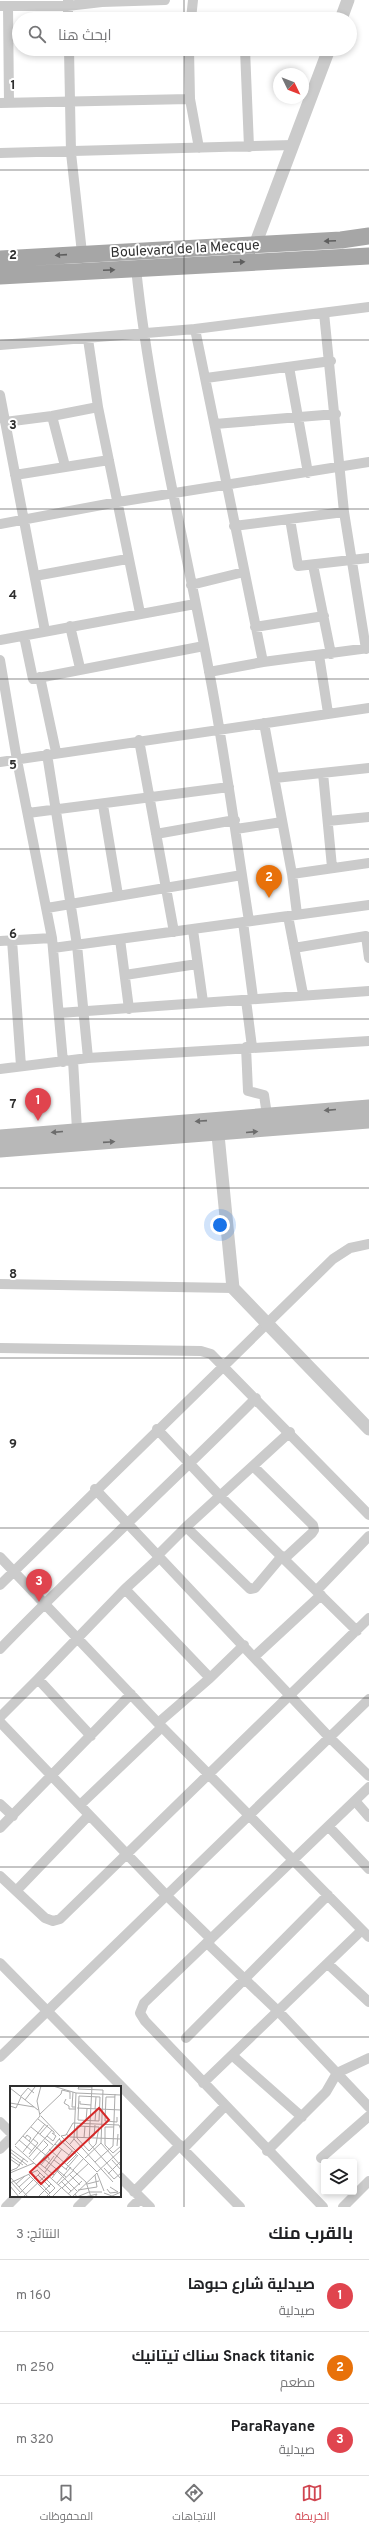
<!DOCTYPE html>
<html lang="ar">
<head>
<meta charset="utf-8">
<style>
  :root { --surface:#fff; --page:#f2f2f2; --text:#202124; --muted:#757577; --line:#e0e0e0; --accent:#d04550 }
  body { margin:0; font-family:Overpass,Cairo,sans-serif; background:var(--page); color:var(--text); direction:rtl }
  .controls { position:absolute; right:12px; bottom:12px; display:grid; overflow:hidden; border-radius:4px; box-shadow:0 2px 6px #0003 }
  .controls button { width:36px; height:36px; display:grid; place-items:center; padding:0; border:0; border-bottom:1px solid var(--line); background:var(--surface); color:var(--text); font:20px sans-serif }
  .compass { position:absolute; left:273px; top:68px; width:36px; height:36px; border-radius:50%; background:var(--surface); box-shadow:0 2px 6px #0003; rotate:133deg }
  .you { position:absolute; left:220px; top:1225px; width:14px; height:14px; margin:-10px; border:3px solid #fff; border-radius:50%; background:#1a73e8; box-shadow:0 0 0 6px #1a73e833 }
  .badge { display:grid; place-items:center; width:26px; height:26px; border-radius:50%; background:var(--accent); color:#fff; font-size:13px; font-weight:700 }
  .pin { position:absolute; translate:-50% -33px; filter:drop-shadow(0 1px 2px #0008) }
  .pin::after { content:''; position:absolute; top:21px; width:14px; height:12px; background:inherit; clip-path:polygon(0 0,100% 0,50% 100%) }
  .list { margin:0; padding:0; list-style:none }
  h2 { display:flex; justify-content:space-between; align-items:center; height:52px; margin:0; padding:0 16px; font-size:17px }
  h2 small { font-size:13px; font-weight:400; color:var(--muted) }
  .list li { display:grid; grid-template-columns:26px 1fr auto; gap:12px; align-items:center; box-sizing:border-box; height:72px; padding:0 16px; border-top:1px solid var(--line) }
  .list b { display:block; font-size:15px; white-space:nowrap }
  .list p { margin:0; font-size:13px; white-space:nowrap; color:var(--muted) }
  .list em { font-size:13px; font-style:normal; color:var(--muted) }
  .icon { flex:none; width:22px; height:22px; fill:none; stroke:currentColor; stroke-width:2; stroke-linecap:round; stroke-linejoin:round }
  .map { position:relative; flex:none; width:369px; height:2207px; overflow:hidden; direction:ltr }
  .search { position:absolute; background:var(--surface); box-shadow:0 2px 6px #0003; left:12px; right:12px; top:12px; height:44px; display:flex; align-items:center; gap:10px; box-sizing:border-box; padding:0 14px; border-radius:22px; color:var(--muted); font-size:15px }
  .sheet { height:268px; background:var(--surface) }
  nav { display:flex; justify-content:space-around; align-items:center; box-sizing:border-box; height:56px; border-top:1px solid var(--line); background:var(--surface); font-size:11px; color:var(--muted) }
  nav a { display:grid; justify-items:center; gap:2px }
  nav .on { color:var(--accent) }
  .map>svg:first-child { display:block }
</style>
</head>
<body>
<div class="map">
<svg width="369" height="2207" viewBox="0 0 369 2207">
  <rect width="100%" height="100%" fill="#fff"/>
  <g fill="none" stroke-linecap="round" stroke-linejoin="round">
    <path stroke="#cbcbcb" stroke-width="10" d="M0,6H67L102,2L165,0
      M8,6L9,103
      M68,19V0
      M191,19L193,0
      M69,49L71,153L82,253
      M189,49L190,99L199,148
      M245,49L249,147
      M69,50L190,49
      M0,103L190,99
      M0,153L293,145
      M136,268C150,404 184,537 209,671C225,754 236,838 249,921
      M324,313L344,512L366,649
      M195,329L263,662
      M88,339L98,407L140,613
      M0,345L195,329L369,307
      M289,367L308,473
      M206,378L331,361
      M0,395L45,631
      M52,416L65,466
      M5,422L52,416L98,407
      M215,424L336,414
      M15,475L109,460
      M290,519L298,566L369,558
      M0,524L118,502L369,462
      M234,526L344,512
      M313,565L331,654
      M35,576L127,559
      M191,585L244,572
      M70,626L80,668
      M255,627L324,616
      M24,636L33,679L204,646
      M0,640L195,604
      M319,655L328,713
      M0,660L17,760L52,938L63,1062
      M209,672L263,662L369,648
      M40,677L56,752
      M264,723L292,874L297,914
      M139,740L174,932
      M47,754L77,945L88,1058
      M0,762L369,708
      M323,773L332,867
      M275,778L369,768
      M103,805L118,895
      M28,813L229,787
      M328,821L369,817
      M236,829L282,822
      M156,834L235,820
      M292,874L369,863
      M47,908L242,875
      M288,916L303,994
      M243,922L253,998
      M193,930L203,1002
      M120,939L129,1009
      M12,940L21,1066
      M0,941L52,938
      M53,948L369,905
      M294,948L366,936L369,958
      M125,975L197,964
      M246,1000L252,1047
      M59,1013L369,991
      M246,1047L248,1091L264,1095L267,1115
      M73,1060L77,1130
      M0,1069L88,1058L369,1041
      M0,1284L233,1288
      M0,1348L201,1351L211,1354L369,1515
      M157,1429L220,1496L357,1631
      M253,1466L313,1525L314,1530L312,1533L285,1558
      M95,1489L330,1738L369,1776
      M158,1555L186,1527
      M282,1556L255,1588L250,1589L186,1527L290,1432
      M0,1557L158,1723L369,1937
      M0,1585L333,1259L350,1248L369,1244
      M125,1589L210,1678L158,1723
      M317,1590L369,1536
      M0,1649C83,1563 172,1483 256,1398
      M255,1656L321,1595
      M210,1678L244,1645
      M0,1717L38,1679
      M0,1722L167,1896L211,1939
      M91,1736L38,1679L125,1589L160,1557
      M356,1802L369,1817
      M0,1804L13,1816
      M80,1805L162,1727
      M329,1827L369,1869
      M0,1828L131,1694
      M0,1876L45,1918L53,1921L60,1919L369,1618
      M16,1891L89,1815
      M207,1943L279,2012L369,2107
      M0,1963L240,2207
      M328,1964L369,2002
      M186,2038L328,1895
      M233,2056L302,2117
      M0,2057L369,1699
      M203,2083L362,1930
      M0,2122L11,2133
      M0,2149L11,2138
      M183,2149L225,2106
      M267,2151L326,2092L337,2073L369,2058
      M321,2158L369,2116
      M120,2177L150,2207
      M134,2192L180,2145
      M6,2207L17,2196
      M78,2207L89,2196
      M132,2207L141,2198
      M323,2207L145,2021L140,2013L144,2003L369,1787
      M343,2207L369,2181"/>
    <path stroke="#cbcbcb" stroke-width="13" d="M341,19L348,0
      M255,245L329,49
      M218,1135L233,1288L369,1429"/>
    <path stroke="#b8b8b8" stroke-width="15" d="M0,1137L369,1107
      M0,1150L369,1121"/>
    <path stroke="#a6a6a6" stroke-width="17" d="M0,259L341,240L369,236
      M0,276L369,256"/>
  </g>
  <defs><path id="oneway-solid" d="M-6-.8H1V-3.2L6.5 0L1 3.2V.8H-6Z"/></defs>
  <g fill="#5e5e5e">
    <use href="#oneway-solid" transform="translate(330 241) rotate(177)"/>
    <use href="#oneway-solid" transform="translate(61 255) rotate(176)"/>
    <use href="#oneway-solid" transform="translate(239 262) rotate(-3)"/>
    <use href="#oneway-solid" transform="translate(109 270) rotate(-3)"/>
  </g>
  <g fill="#6c6c6c">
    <use href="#oneway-solid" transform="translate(330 1110) rotate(175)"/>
    <use href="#oneway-solid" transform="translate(201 1121) rotate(176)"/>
    <use href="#oneway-solid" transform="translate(57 1132) rotate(175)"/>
    <use href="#oneway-solid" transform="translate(252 1132) rotate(-5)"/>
    <use href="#oneway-solid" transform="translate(109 1142) rotate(-4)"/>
  </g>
  <path fill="none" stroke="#2e2e2e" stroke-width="1" stroke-opacity="0.55" d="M184,0V19M184,49V2207M0,170H369M0,340H369M0,509H369M0,679H369M0,849H369M0,1019H369M0,1188H369M0,1358H369M0,1528H369M0,1698H369M0,1867H369M0,2037H369"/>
  <g text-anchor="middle" stroke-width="4" stroke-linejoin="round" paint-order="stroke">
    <g font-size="14" fill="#2e2e2e" stroke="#fff">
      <text transform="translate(185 248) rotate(-3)" y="5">Boulevard de la Mecque</text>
    </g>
  </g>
  <g transform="translate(10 2086)">
    <rect width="111" height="111" fill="#fff"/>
    <path fill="none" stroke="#ababab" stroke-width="1" d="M43,0L66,7L111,9M69,0L68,3L93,4L91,57L75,72M82,0L79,57L111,93M69,1H82M0,2L28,24M63,6L62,21H66M11,10L18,2L24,7M69,10L90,11L89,35L68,34ZM105,11H96L95,35L107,36V31M56,13L54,17L59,20V23H66M15,14L25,1M70,15V18L81,19M0,17L24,21M0,20L6,22L11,11M67,22L111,24M85,23L86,11M30,28L51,8L52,4L60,6V13M30,30L27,15L31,0M31,30L50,50M28,33L44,46V48M76,35L77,23M85,35L86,23M67,40L89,41L86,58L79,65L67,52ZM21,41L43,59M104,41H95V59L103,67L111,60M30,48L38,39M56,48L60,51L111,53M13,50L39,72V74M37,50L43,55L46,50L42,47M51,50L56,49L63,37L109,39L111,44M51,50L87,86M81,50H84L85,39M15,52L17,49L21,52L19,55M74,52L75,40M49,53L68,70M64,53L103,96M9,54L22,65M91,57L111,80M45,58L59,69M60,58L64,53L66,7M5,59L30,30M5,60L62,111M107,60L108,48M0,63L18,76M39,63L76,96L81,111M32,65L38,59L34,55M42,65L51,55M0,66L17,79M13,66L35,38M19,68L28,57L23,53M0,70L13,79M19,71L42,44M33,72L56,91M0,73L10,80M23,74L31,65M44,74L57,84M102,74L111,84M55,76L65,67M85,76L103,60L105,8M29,77L44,89M28,78L50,52M57,78L66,69M31,79L40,68M35,82L44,70M94,82L104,93L111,87M56,83L68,69M27,84L45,102L36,111M63,84L74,72M0,85L7,82L14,72M47,85L67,105M35,86L52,63M87,86L111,64M0,87L24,77M21,87L40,107M87,87L94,105M18,88L41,111M59,88L70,99M98,88L111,75M28,89L40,101M0,91L18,111M42,92L62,65M51,95L61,105M1,96L11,107M0,97L28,84M47,97L61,81M6,98L15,90M77,98L89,95M48,99L64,84M0,100L9,111M9,101L21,90M52,102L79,77M97,103L100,107L108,106L100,101M68,104L87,101L85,89M94,107L102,110L111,106M9,108L30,87M58,108L72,95M65,108L67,111L79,106H92M13,111L35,90M28,111L41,98M42,111L51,102M62,111L87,87M75,111L87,108L85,111"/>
    <path fill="#d62828" fill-opacity="0.15" stroke="#d62828" stroke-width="2" d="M89,22L99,34L31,98L20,86Z"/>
    <rect width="111" height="111" fill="none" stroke="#2e2e2e" stroke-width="2"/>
  </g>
  <g font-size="13" text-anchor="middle" font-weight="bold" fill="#2e2e2e" stroke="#fff" stroke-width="4" stroke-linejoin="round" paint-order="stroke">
    <text x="13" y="89">1</text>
    <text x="13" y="259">2</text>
    <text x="13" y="429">3</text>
    <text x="13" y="599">4</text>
    <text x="13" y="769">5</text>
    <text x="13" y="938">6</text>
    <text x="13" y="1108">7</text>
    <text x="13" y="1278">8</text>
    <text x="13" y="1448">9</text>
  </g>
</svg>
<div class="controls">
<button><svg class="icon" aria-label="layers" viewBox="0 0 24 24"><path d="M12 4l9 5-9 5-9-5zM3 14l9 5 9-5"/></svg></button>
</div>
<svg class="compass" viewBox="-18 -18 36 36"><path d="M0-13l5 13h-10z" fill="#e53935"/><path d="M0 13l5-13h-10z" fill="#757577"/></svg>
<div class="you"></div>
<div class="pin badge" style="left:38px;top:1121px;background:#e0444e">1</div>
<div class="pin badge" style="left:269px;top:898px;background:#e8710a">2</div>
<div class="pin badge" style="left:39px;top:1602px;background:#e0444e">3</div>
<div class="search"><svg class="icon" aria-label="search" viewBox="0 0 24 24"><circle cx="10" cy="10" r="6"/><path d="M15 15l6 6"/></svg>ابحث هنا</div>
</div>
<section class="sheet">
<h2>بالقرب منك<small>النتائج: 3</small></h2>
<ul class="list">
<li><span class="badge" style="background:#e0444e">1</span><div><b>صيدلية شارع حبوها</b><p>صيدلية</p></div><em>160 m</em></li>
<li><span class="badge" style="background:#e8710a">2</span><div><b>Snack titanic سناك تيتانيك</b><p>مطعم</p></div><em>250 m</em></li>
<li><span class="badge" style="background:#e0444e">3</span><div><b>ParaRayane</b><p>صيدلية</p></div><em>320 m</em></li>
</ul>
</section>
<nav>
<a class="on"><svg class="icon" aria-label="map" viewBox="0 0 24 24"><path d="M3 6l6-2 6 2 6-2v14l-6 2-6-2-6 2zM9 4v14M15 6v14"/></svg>الخريطة</a>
<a><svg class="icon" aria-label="directions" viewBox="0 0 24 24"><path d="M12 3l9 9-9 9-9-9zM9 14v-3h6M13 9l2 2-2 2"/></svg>الاتجاهات</a>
<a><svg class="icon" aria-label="saved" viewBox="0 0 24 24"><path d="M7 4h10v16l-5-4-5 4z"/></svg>المحفوظات</a>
</nav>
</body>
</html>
